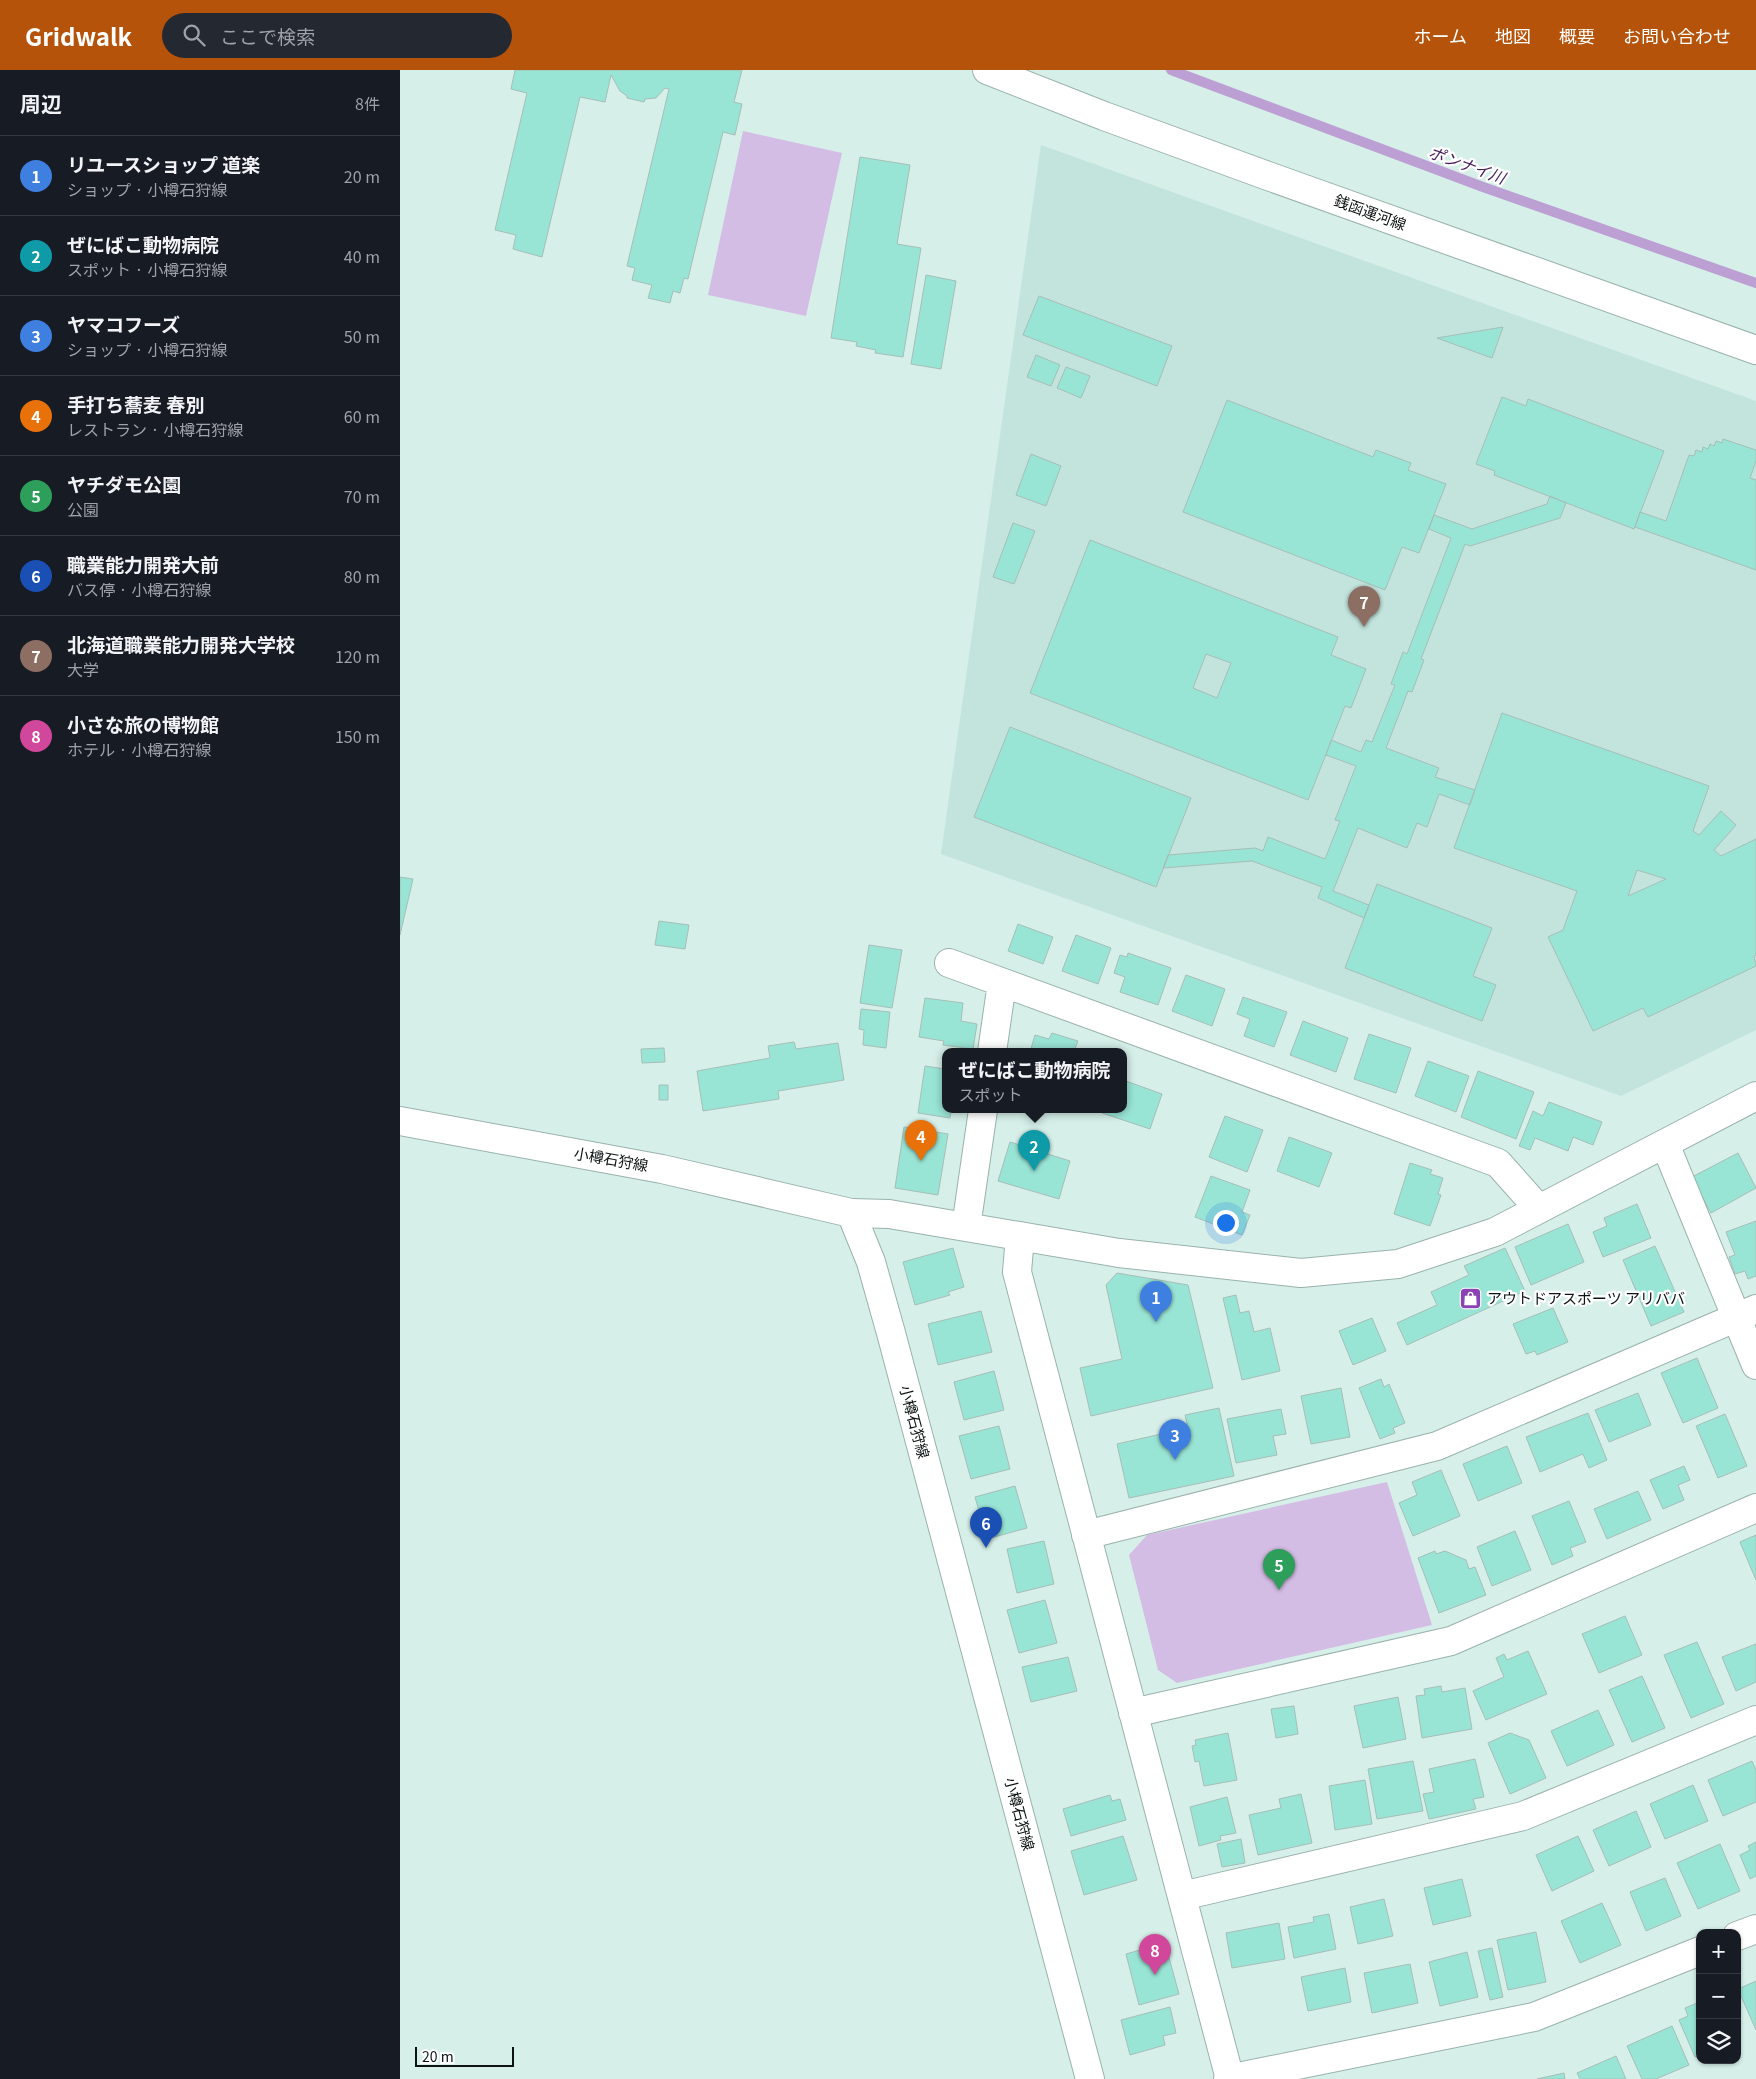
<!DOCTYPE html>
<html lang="ja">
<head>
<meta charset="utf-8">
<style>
  :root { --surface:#171b24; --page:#242831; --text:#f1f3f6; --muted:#9ea1a6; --line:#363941; --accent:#b45309 }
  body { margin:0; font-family:Georgia,"Noto Sans JP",serif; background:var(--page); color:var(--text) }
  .controls { position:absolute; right:15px; bottom:15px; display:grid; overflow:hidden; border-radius:10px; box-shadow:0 1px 4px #0004 }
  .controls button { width:45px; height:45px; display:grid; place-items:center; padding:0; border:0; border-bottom:1px solid var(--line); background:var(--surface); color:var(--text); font:25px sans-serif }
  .scale { position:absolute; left:15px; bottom:12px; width:99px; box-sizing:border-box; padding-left:5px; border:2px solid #0c1413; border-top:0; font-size:14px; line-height:18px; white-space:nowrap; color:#0c1413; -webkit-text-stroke:4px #fff; paint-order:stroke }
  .you { position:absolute; left:825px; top:1152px; width:18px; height:18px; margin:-12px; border:4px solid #fff; border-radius:50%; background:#1a73e8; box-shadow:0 0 0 8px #1a73e833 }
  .badge { display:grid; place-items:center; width:32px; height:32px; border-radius:50%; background:var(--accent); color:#fff; font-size:16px; font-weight:700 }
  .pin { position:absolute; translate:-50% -41px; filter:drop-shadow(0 1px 2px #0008) }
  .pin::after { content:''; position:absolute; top:26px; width:18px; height:15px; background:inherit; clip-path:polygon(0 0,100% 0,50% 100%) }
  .popup { position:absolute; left:542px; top:978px; width:185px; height:65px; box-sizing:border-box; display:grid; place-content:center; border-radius:10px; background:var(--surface); filter:drop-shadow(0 1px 4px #0005); font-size:16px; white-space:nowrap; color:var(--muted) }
  .popup b { font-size:19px; color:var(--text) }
  .popup::after { content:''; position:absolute; left:50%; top:100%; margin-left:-10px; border:10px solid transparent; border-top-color:var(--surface) }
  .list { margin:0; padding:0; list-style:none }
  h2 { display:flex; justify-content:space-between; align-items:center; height:65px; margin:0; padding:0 20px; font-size:21px }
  h2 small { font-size:16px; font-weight:400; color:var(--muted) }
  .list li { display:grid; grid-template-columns:32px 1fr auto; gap:15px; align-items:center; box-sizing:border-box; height:80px; padding:0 20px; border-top:1px solid var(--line) }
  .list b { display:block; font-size:19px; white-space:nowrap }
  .list p { margin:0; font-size:16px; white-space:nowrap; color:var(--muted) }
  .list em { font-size:16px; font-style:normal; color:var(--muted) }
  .icon { flex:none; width:28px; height:28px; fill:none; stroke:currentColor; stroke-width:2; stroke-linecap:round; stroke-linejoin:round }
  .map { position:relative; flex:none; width:1356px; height:2009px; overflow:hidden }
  header { display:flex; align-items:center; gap:30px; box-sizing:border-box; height:70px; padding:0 25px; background:var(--accent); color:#fff }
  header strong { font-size:24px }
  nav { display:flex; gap:28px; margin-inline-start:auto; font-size:18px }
  .search { width:350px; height:45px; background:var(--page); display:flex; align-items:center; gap:12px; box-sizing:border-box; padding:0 18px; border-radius:28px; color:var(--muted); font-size:19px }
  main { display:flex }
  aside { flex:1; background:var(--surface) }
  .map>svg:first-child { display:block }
</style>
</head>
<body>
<header>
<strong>Gridwalk</strong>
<div class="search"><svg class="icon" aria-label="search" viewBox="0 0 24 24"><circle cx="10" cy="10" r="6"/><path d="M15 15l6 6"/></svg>ここで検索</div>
<nav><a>ホーム</a><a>地図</a><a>概要</a><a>お問い合わせ</a></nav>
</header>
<main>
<aside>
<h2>周辺<small>8件</small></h2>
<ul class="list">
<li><span class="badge" style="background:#3f7fe0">1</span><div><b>リユースショップ 道楽</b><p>ショップ · 小樽石狩線</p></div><em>20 m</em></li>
<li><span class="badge" style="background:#0f9aa8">2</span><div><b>ぜにばこ動物病院</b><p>スポット · 小樽石狩線</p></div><em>40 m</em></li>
<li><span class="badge" style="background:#3f7fe0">3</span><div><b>ヤマコフーズ</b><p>ショップ · 小樽石狩線</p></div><em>50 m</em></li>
<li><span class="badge" style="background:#e8710a">4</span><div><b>手打ち蕎麦 春別</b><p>レストラン · 小樽石狩線</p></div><em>60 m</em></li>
<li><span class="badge" style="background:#2e9e5b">5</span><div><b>ヤチダモ公園</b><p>公園</p></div><em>70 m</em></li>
<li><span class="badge" style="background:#1a4fb4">6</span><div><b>職業能力開発大前</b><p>バス停 · 小樽石狩線</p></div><em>80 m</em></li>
<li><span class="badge" style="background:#8d6e63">7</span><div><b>北海道職業能力開発大学校</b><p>大学</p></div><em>120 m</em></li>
<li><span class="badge" style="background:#d1479c">8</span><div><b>小さな旅の博物館</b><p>ホテル · 小樽石狩線</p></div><em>150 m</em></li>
</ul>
</aside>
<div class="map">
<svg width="1356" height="2009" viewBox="0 0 1356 2009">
  <rect width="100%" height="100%" fill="#d6efe9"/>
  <path fill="#c2e4dc" d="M641,75L1356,331V960L1221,1026L541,784Z"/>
  <path fill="#d4bde5" d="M343,61L442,83L406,246L308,225Z
    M987,1412L1032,1555L777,1613L758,1600L729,1485L747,1465Z"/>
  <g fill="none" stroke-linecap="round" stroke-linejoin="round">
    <path stroke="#bda0d3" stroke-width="10" d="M771,0L1083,117L1356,213"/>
  </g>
  <path fill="#99e5d5" stroke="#a6beb8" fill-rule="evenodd" d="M115,0H342L334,32L342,34L335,65L323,62L288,209L284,208L280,223L273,221L270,233L248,228L252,215L232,210L235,198L227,196L269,19L265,18L256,28L245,29L244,32L227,28V26L220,21L211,5L205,32L180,27L142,187L113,179L116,165L95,160L127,23L111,19Z
    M460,87L510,95L497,174L521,178L503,287L475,283L476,280L456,276L457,272L431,268Z
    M526,205L556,211L541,299L511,294Z
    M639,226L772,276L757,316L623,265Z
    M1103,257L1092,288L1037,268Z
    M636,285L660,295L651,316L627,307Z
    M666,297L690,306L681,328L657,318Z
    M1102,327L1126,336L1128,329L1264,381L1234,459L1094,405L1095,401L1076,394Z
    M827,330L973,387L976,380L1011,393L1008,400L1046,414L1019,483L1002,477L985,520L783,442Z
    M1323,369L1356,380V391L1350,408L1356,410V500L1235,457L1240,442L1266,451L1289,385L1294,386L1296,380L1302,382L1303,377L1308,379L1310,374L1314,376L1316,371L1322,373Z
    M631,384L661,396L646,436L616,425Z
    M1150,426L1166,433L1160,448L1070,476L1065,474L1021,589L1024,590L1012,622L1008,621L986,678L1039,698L1035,707L1075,720L1070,735L1039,724L1027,757L1017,753L1007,778L958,758L933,821L969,835L964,848L918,828L922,817L852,791L763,798L768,785L855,778L863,781L868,767L925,789L940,751L935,750L956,696L926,685L931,670L961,682L966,670L972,672L995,615L991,614L1003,582L1007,584L1051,468L1029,459L1034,445L1072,459L1147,434Z
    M613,453L635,461L614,514L593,507Z
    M690,470L938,567L931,585L966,599L951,638L945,636L908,730L630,623ZM806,584L831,593L817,628L793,618Z
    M1102,643L1309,716L1293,761L1299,765L1321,741L1336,755L1314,780L1321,786L1356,769V885L1354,886L1356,896L1248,947L1243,938L1193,961L1148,867L1163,860L1177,821L1054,778ZM1237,800L1266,809L1228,826Z
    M610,657L791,728L756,817L574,747Z
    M0,807L13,809L0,865Z
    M977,814L1092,858L1073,906L1096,915L1082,951L945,898Z
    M259,851L289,855L285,879L255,875Z
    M618,854L653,867L643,894L608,881Z
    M676,865L711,878L698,914L662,901Z
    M469,875L502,880L492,938L460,933Z
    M728,883L771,898L758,935L720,922L725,907L714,903L720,885L727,887Z
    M786,905L825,919L812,956L772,941Z
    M843,927L887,942L874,977L844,966L850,949L837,944Z
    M525,928L563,933L561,951L577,954L573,979L543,975L544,971L519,967Z
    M461,939L490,942L486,978L463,975L464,960L459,959Z
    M903,951L948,968L936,1002L890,985Z
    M652,963L678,971L674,981L677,982H630L635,965L649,969Z
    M969,964L1011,978L996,1023L954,1009Z
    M394,972L396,979L438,973L444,1010L378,1021L379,1029L303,1041L297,1001L370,988L368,976Z
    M264,978L265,992L242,993L241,979Z
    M1028,991L1069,1006L1056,1042L1015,1026Z
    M525,996L545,999V1040H551L550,1048L518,1043Z
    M1078,1001L1134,1022L1116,1069L1061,1047Z
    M723,1010L762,1024L750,1059L702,1043L703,1040H723Z
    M259,1015H268V1030H259Z
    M1149,1032L1202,1052L1193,1075L1173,1067L1168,1081L1135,1068L1130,1080L1119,1076L1133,1041L1143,1046Z
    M825,1046L863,1060L847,1102L809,1087Z
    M504,1057L548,1064L538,1125L495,1118Z
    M889,1067L932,1083L919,1117L877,1101Z
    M610,1072L670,1091L659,1129L598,1111Z
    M1338,1083L1356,1118L1311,1143L1292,1107Z
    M1010,1093L1032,1100L1030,1104L1043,1108L1038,1124L1041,1125L1030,1156L994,1144Z
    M811,1106L850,1120L842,1142L850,1145L842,1165L795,1147Z
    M1237,1134L1251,1168L1203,1187L1193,1162L1207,1156L1204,1148Z
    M1356,1151V1206L1348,1209L1345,1201L1335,1204L1329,1187L1335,1185L1326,1162Z
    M1168,1154L1184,1192L1131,1215L1115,1177Z
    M1255,1176L1284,1242L1251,1256L1223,1190Z
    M553,1178L564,1217L548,1222L550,1225L515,1235L503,1192Z
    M1105,1178L1125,1221L1007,1275L997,1253L1037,1235L1031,1222L1069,1205L1064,1196Z
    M717,1203L788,1215L813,1318L691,1346L680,1298L722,1289L706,1215Z
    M836,1225L840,1243L849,1241L854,1262L870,1258L880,1301L842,1310L823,1228Z
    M1153,1238L1168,1272L1137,1285L1135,1281L1126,1284L1113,1254Z
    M581,1241L592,1282L538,1295L528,1254Z
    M972,1248L986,1281L953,1295L939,1261Z
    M1297,1288L1318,1338L1283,1353L1261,1303Z
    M594,1301L604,1340L564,1350L554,1312Z
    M981,1309L984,1317L989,1314L1005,1353L993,1358L995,1363L980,1369L959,1318Z
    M941,1318L950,1367L911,1374L901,1326Z
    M1238,1323L1251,1355L1209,1372L1195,1340Z
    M819,1338L834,1406L729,1428L717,1374L788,1358L785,1345Z
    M881,1339L886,1364L873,1366L877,1385L836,1393L827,1349Z
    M1188,1343L1207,1390L1189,1398L1183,1384L1140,1402L1126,1367Z
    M1325,1344L1347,1396L1318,1408L1296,1356Z
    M599,1356L610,1399L571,1409L559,1366Z
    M1107,1376L1122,1413L1078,1431L1063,1394Z
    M1284,1396L1290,1410L1278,1415L1284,1430L1263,1439L1250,1410Z
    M1041,1400L1060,1446L1013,1466L999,1433L1017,1425L1012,1412Z
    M615,1416L627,1458L587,1469L575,1427Z
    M1238,1421L1251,1450L1207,1469L1194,1439Z
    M1169,1431L1186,1472L1170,1478L1173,1486L1152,1495L1132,1446Z
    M1115,1461L1131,1500L1092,1516L1077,1477Z
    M1356,1465V1510L1340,1472Z
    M644,1471L654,1514L617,1523L607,1479Z
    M1035,1481L1036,1484L1045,1481L1066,1490L1069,1499L1075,1497L1086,1525L1039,1543L1018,1488Z
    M645,1530L657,1573L619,1583L607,1540Z
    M1225,1546L1242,1585L1199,1603L1182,1564Z
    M1297,1572L1324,1634L1291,1648L1264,1585Z
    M1356,1574V1612L1336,1621L1322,1587Z
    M1128,1581L1147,1624L1086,1650L1073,1621L1104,1607L1096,1588L1104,1584L1107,1590Z
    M668,1587L677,1621L631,1632L622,1597Z
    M1242,1606L1265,1658L1232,1672L1209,1620Z
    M1041,1616L1042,1622L1065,1618L1072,1659L1022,1668L1016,1626L1025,1625L1024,1619Z
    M998,1627L1006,1669L963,1678L954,1636Z
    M894,1636L898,1664L876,1668L871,1639Z
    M1198,1640L1214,1675L1167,1696L1151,1661Z
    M828,1663L837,1710L804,1716L799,1691L795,1692L792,1676L796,1675L795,1670Z
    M1110,1663L1129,1670L1146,1708L1110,1724L1088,1673Z
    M1075,1689L1084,1727L1073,1729L1076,1739L1029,1749L1023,1724L1034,1722L1029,1699Z
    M1013,1691L1023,1741L977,1749L968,1699Z
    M1352,1691L1356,1700V1732L1323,1746L1308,1710Z
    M965,1710L972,1754L935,1760L929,1716Z
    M1293,1715L1308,1751L1265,1769L1250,1734Z
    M901,1724L912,1773L858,1785L849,1745L881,1738L879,1729Z
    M710,1725L712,1731L720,1729L726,1750L671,1766L663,1739Z
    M827,1727L836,1763L820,1766L821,1770L799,1776L790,1737Z
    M1236,1741L1251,1777L1209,1796L1193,1760Z
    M723,1766L737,1810L684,1825L671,1781Z
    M1178,1766L1194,1801L1152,1821L1136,1785Z
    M841,1769L845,1793L822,1797L817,1774Z
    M1356,1772V1806L1350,1809L1340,1785L1350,1780L1348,1776Z
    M1320,1774L1340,1821L1298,1839L1277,1793Z
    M1265,1808L1281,1846L1246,1861L1230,1822Z
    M1062,1809L1071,1846L1033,1855L1024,1818Z
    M984,1829L993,1866L958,1874L950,1837Z
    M1202,1833L1221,1875L1180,1893L1161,1851Z
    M929,1844L936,1879L894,1888L888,1857L914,1852L913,1847Z
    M879,1853L885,1889L832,1898L826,1863Z
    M1136,1862L1146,1912L1108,1920L1097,1870Z
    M765,1873L779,1924L739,1935L726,1884Z
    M1092,1878L1103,1927L1090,1930L1078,1881Z
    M1067,1882L1078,1927L1040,1936L1029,1892Z
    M1010,1894L1018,1933L972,1943L964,1903Z
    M945,1898L951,1932L908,1941L901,1907Z
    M1356,1911V1960L1338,1919Z
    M1300,1932V1985L1295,1987L1279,1950L1288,1946L1285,1938Z
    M770,1937L776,1963L763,1966L765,1975L730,1985L721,1950Z
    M1272,1956L1289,1995L1256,2009H1242L1227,1976Z
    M1216,1986L1226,2009H1180L1177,2003Z
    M1164,2003L1165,2009H1137Z"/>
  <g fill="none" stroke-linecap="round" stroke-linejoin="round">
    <defs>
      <path id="minor" d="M549,893L1098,1093L1139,1139
        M592,982L602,913
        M1265,1074L1356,1295
        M451,1143L489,1144L719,1183L901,1203L998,1194L1095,1162L1356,1026
        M566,1157L583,1040
        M620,1166L617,1202L830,2009
        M686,1465L1037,1376L1356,1239
        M733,1643L1051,1571L1356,1438
        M782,1826L1123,1746L1356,1650
        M1337,1866L1356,1859
        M828,2009L1134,1947L1300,1881"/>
      <path id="tertiary" d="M587,0L704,46L868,106L1356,280"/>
      <path id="secondary" d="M0,1051L262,1099L451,1143L471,1192L491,1263L690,2009"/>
    </defs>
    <use href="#minor" stroke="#9ab2ac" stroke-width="30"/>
    <use href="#tertiary" stroke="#9ab2ac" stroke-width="30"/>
    <use href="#secondary" stroke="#9ab2ac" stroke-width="30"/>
    <use href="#minor" stroke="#fff" stroke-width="28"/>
    <use href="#tertiary" stroke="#fff" stroke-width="28"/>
    <use href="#secondary" stroke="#fff" stroke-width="28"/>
  </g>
  <defs>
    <symbol id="shop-square" viewBox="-11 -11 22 22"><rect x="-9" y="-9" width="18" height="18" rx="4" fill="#8a42b5" stroke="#fff"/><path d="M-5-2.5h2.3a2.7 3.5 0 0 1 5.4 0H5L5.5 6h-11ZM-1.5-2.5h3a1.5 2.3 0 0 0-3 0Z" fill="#fff"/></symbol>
  </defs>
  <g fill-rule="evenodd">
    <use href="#shop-square" x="1058" y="1216" width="25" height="25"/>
  </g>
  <g text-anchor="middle" stroke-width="4.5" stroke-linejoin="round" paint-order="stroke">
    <g font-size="15" fill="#0c1413" stroke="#fff">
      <text transform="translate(970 143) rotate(20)" y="5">銭函運河線</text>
      <text transform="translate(211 1090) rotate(10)" y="5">小樽石狩線</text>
      <text transform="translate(514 1352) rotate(75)" y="5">小樽石狩線</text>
      <text transform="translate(619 1744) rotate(75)" y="5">小樽石狩線</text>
    </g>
    <g font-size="15" fill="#0c1413" stroke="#fff" text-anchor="start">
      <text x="1087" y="1234">アウトドアスポーツ アリババ</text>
    </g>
    <g font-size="16" font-style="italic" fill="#48225f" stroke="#fff">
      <text transform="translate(1067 95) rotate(20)" y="6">ポンナイ川</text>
    </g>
  </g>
</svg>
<div class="controls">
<button>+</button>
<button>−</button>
<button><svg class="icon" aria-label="layers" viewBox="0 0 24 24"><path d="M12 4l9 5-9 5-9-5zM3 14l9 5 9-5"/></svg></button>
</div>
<div class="scale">20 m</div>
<div class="you"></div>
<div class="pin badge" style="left:756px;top:1252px;background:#3f7fe0">1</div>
<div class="pin badge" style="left:634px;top:1101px;background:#0f9aa8">2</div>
<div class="popup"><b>ぜにばこ動物病院</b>スポット</div>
<div class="pin badge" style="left:775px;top:1390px;background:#3f7fe0">3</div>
<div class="pin badge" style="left:521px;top:1091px;background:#e8710a">4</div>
<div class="pin badge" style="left:879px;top:1520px;background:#2e9e5b">5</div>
<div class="pin badge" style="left:586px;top:1478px;background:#1a4fb4">6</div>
<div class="pin badge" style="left:964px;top:557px;background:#8d6e63">7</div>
<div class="pin badge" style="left:755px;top:1905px;background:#d1479c">8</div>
</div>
</main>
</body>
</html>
